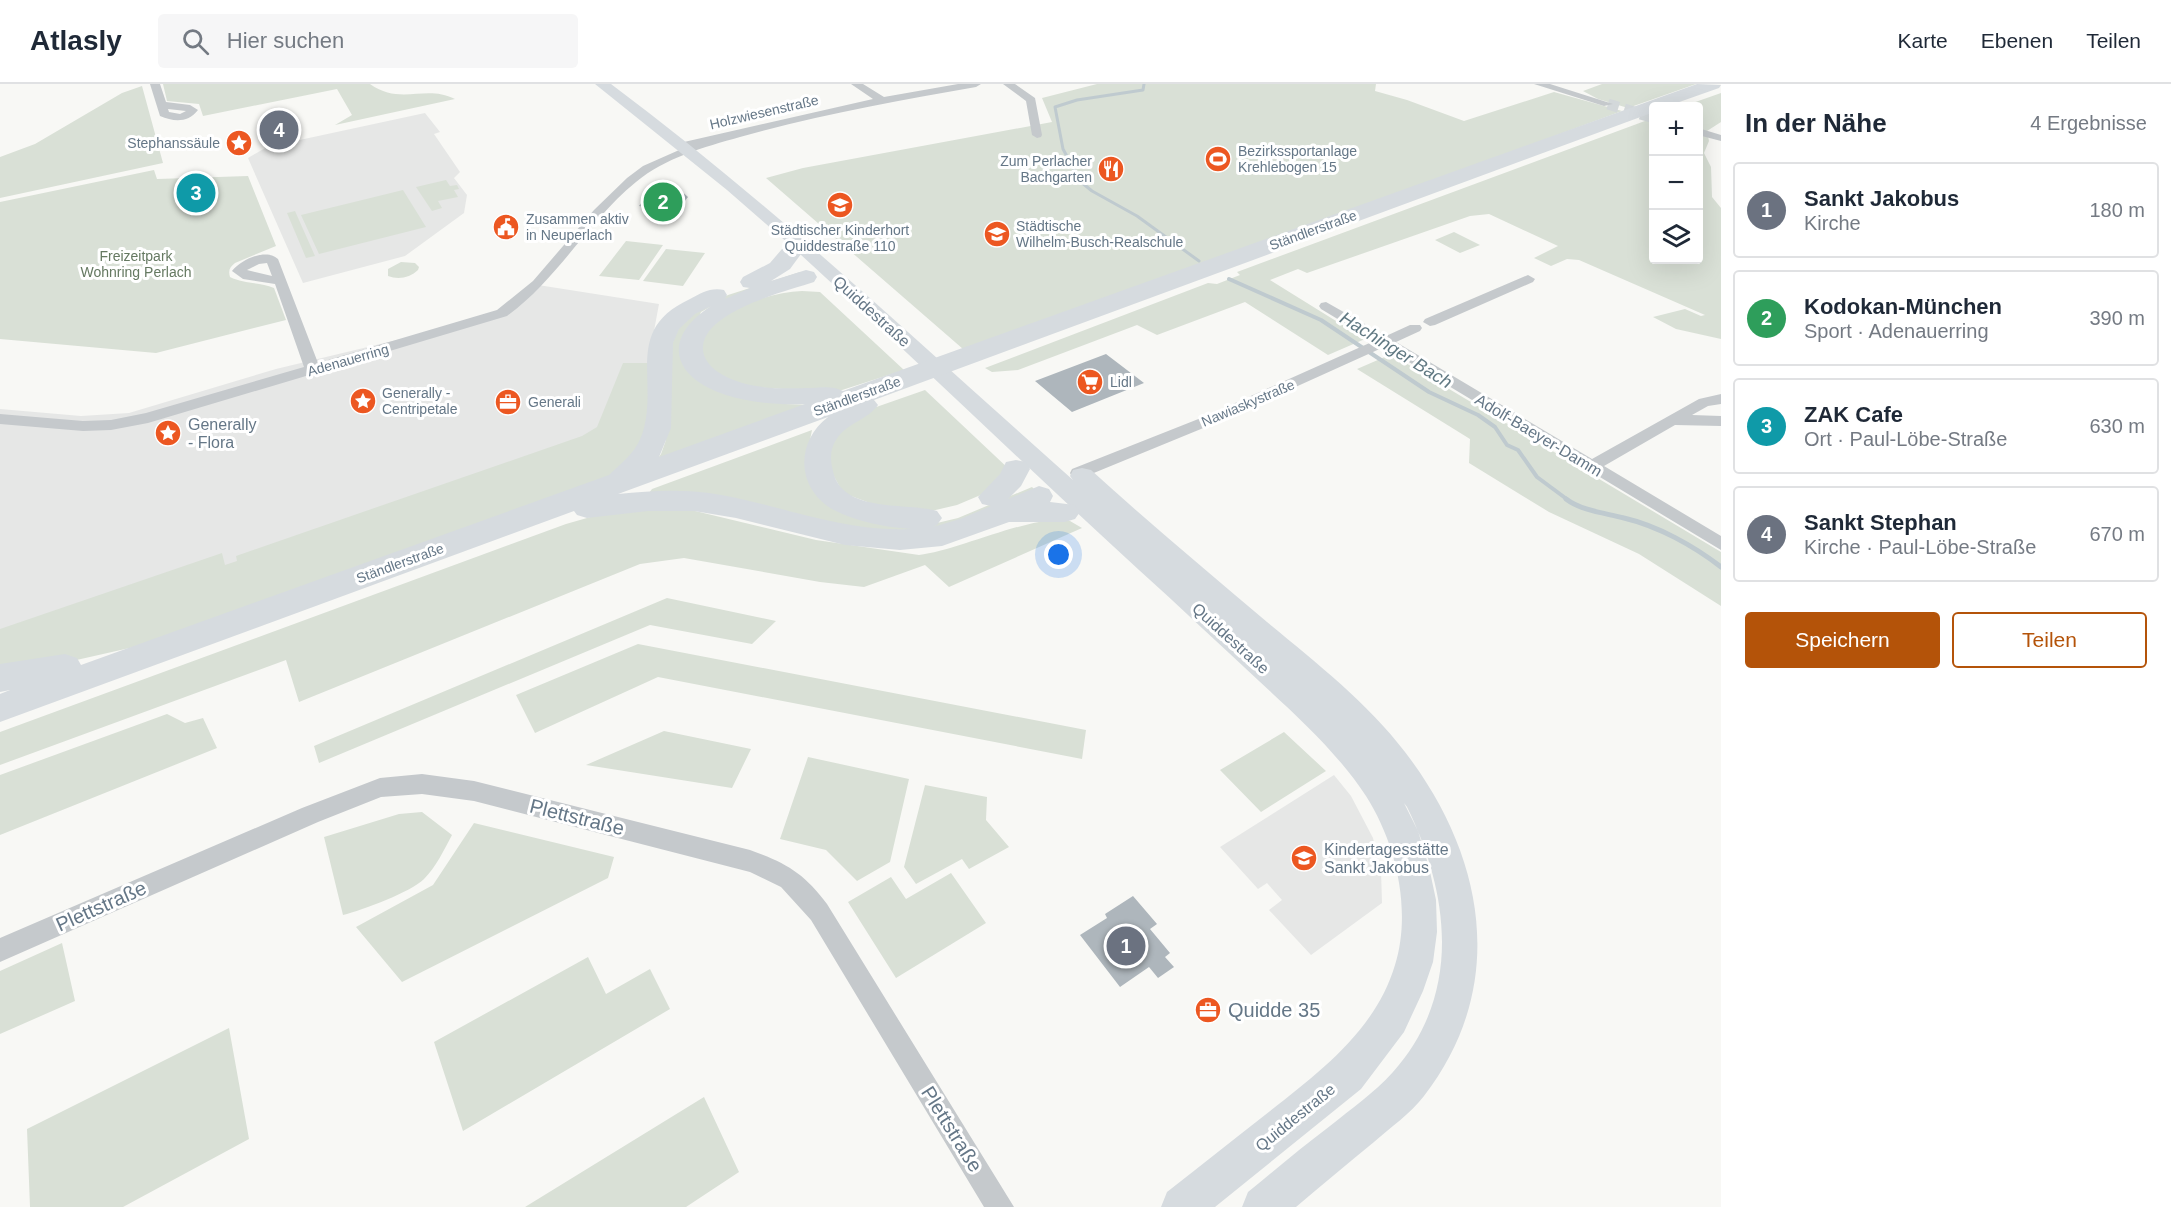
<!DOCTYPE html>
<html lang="de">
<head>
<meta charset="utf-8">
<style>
  :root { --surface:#fff; --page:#f6f6f7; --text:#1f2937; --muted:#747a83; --line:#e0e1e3; --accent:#b45309 }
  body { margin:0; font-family:Helvetica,sans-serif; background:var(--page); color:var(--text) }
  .controls { position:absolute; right:18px; top:18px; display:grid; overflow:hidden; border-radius:6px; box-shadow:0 6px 24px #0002 }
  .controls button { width:54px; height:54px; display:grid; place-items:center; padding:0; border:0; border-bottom:2px solid var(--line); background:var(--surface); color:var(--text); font:30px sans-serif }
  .you { position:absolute; left:1059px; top:471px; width:21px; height:21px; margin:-15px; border:4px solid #fff; border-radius:50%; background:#1a73e8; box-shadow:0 0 0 9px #1a73e833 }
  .badge { display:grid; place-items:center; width:39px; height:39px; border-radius:50%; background:var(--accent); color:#fff; font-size:20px; font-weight:700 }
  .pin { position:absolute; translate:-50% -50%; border:3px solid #fff; box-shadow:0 2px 6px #0006 }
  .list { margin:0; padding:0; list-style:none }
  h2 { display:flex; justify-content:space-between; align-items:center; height:78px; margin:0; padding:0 24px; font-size:26px }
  h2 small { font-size:20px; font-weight:400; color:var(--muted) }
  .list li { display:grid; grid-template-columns:39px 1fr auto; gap:18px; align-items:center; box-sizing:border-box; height:96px; margin:0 12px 12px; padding:0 12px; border:2px solid var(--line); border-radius:6px }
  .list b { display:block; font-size:22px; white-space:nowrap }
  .list p { margin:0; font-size:20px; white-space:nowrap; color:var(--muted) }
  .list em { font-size:20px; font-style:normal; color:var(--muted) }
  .actions { display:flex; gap:12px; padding:18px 24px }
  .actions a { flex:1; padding:14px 0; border:2px solid var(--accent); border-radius:6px; text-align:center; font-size:21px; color:var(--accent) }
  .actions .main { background:var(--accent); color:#fff }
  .icon { flex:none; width:33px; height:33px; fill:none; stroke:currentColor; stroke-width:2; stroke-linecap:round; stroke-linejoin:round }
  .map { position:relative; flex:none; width:1721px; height:1123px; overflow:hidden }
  header { display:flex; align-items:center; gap:36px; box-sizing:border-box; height:84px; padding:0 30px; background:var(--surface); border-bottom:2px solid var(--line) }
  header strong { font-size:28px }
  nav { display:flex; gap:33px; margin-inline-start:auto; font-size:21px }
  .search { width:420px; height:54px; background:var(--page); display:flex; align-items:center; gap:15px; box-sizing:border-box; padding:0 21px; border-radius:6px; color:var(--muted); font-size:22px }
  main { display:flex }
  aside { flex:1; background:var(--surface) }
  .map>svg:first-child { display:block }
</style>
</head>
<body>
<header>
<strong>Atlasly</strong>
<div class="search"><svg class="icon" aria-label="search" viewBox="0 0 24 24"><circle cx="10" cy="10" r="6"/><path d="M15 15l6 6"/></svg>Hier suchen</div>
<nav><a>Karte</a><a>Ebenen</a><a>Teilen</a></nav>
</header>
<main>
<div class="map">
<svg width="1721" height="1123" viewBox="0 0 1721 1123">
  <rect width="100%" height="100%" fill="#f8f8f5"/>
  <path fill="#e6e7e6" d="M425,29L440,48L434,50L460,88L454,94L467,111L464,129L405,172L303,199L248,74L267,63Z
    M538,201L659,220L648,279V358L0,576V325L81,332L129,329L276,285L476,237L515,221Z
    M1334,691L1351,712L1373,754L1381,786L1382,819L1311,871L1269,826L1282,816L1267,799L1258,805L1220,763Z"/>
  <path fill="#d9e0d6" d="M163,0H370C401,22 425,0 455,15L335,41L352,31L337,5L203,32L199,20L167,17Z
    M1097,0H1376L1375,7L1407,16L1464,37L1554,8L1622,27L1346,129L963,265L766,94L803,84L1052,38L1042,14Z
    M1602,0H1696L1628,24L1598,15L1583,7Z
    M142,2L163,79L0,114V73L35,60L122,9Z
    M1721,9V38L1707,47L1709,57L1704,69L1711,83L1712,113L1721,124V255L1676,245L1653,233L1685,225L1701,232L1705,231L1579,176L1567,175L1551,182L1534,174L1558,162L1489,130L1470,132L1307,189L1298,185L1270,196L1365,255L1328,271L1245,218L1157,251L1137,241L1018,286L992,288L985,284L1208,199L1217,200L1240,191L1237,188L1653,34L1654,176H1698V22H1684Z
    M154,86L157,95L248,92L276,162L235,179C230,183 228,186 230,193C244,200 260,198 274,204L286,236L156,269L0,255V118Z
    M446,96L450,102L457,101L459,105L454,106L458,113L438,117L442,124L432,127L416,103Z
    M403,106L426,143L319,170L301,131Z
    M295,127L315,172L306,174L287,129Z
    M1454,148L1480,161L1460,169L1435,156Z
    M626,157L663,161L639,196L599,192Z
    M666,165L705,169L683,202L643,197Z
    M401,178L415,179L419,183L418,186C410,194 398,196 388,192V185Z
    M800,188L803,190L717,219L701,228L683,273L785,320L815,321L655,378L661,370L666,356L665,277L682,236L728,211Z
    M802,207L820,208L904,286L836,308L748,303L709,286L699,260C705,252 711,239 720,233C742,219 775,208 802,207Z
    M1387,272H1394L1721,468V522L1639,470L1549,428L1469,379L1470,355L1357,285Z
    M623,279H648V358L625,387L134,563L50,582L0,588V545L222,469L225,481L237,477L236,472L582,352L597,343Z
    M925,306L1011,387L983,410L957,421L927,428H894L843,409L823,372L824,360L862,328Z
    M812,346L810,356L819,407L937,439L958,434L1032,403L1035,406L941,444L888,450L649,409L652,405Z
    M646,424L691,426L816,456L919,471C958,467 1038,428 1070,437C1074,439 1078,442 1082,444L949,503L925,481L864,503L820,498L684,474L640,480L299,618L286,576L0,681V648L566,440L594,432Z
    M667,514L776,537L752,560L650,541L319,679L314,662Z
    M638,560L1086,646L1082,675L658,593L535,649L516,611Z
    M167,630L185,639L203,634L217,664L0,751V691Z
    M664,647L751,665L732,704L586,681Z
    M1284,648L1326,687L1261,728L1220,686Z
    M808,673L909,695L890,778L857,797L826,766L780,755Z
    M925,701L987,713L986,736L1009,763L969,785L962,775L916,800L904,783Z
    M422,728L452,751C444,766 436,783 424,795C411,808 363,826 343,831L324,753L399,730Z
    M474,739L614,773L608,794L402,898L356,843L433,801Z
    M951,789L986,839L896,894L848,818L891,793L906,815Z
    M62,859L75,917L0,950V887Z
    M588,873L606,910L650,885L670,925L463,1047L434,958Z
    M229,944L249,1055L123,1123H30L27,1045Z
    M704,1013L739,1088L686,1123H525Z"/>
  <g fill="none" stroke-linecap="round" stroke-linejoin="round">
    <path stroke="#bfcacf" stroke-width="3" d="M1144,0L1143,6L1077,16L1055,23L1063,65L1081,98L1092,107L1137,132L1199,177"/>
    <path stroke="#bfcacf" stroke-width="4" d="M1229,195L1321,236L1429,308L1478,331L1495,343L1507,361L1518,366L1537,393L1568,416"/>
    <path stroke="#bfcacf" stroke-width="5" d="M1566,415C1582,427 1605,429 1624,434C1658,442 1694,462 1721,483"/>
  </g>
  <path fill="#aeb6bc" d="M656,101L678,104L688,113L677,127L639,122Z
    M1106,270L1144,299L1072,328L1035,297Z
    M1133,812L1157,840L1150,845L1170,869L1165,873L1174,883L1158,894L1149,883L1120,903L1080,851L1107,834L1105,830Z"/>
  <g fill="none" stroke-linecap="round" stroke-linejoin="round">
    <path stroke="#d3d8da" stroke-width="11" stroke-dasharray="11 6" stroke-linecap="butt" d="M1608,20L1654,34"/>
    <path fill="#c5c9cc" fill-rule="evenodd" d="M150,0H160L166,18L190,21L198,26C188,39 174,38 160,32ZM168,25L186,27L180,30L169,28Z
      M851,0H863L884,13L958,0H981L976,3C897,17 818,31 740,53C704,63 665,74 636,98C587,138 559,194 507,232L148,339L111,346L83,347L0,340V330L83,337L111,336L146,329L304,283L275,200L243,195L232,187C242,175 266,164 278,175L318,279L497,226L533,197L594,126L627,94L643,82L686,63L682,60L684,58L873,15ZM267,179L272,192L247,186L259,180Z
      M1003,0H1015L1035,14L1042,51L1041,53L1037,54L1032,51L1026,17Z
      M1534,0H1550L1613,20L1604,22Z
      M1698,44L1721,51V57L1698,51Z
      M1528,191L1535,195L1533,198L1435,241L1430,242L1423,238L1425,235Z
      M1326,218L1386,252L1410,241H1420L1422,244L1420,247L1396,258L1592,375L1699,315L1721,310V320L1708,322L1692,331L1721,332V342L1675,341L1604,382L1721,452V466L1384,263L1218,338L1084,393H1072L1070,389L1072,385L1206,332L1374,257L1321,225L1319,222L1321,219Z
      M422,690L474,697L750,766C786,779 804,789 827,820L1014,1123H984L811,836L781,803L750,788L474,717L422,710L381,713L318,738L0,878V854L302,724L380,694Z"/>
    <path fill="#d6dbdf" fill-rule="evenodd" d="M595,0H611C774,122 921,261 1073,396L1070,392L1073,386L1082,384L1091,386C1148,438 1208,488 1267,538C1315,578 1367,618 1405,668C1485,772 1509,902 1424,1012C1410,1030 1391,1043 1374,1058C1348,1079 1322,1101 1296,1123H1242L1248,1108C1275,1086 1302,1063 1330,1042C1351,1025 1374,1009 1393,988C1462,911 1450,810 1407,723L1404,719L1418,747L1429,783L1436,816L1437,848L1433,878L1423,907L1404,948L1361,1005L1215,1123H1161L1167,1108C1200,1082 1232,1057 1265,1031C1317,990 1375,948 1395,881C1412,826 1396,759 1366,712C1337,668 1297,632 1259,597C1219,560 1179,522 1139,486C1021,378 907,267 789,160L727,106Z"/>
    <path fill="#d6dbdf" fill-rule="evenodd" d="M1697,0L1721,1L1719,4L1668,22H1654V28L874,316L878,321C868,336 846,339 836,356C830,365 830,376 833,387C842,430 908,418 937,427L942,434L937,441L933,443L960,435L991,422L982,420L978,413L1000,390L1006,378L1016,376L1026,378L1030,385L1021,402L1008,415L1039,402L1049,405L1053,412L1050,418L1075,421L1080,428L1075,435L1065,438H1009L942,462L900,466L845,461L736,434L694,427H648L587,434L577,431L574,427L0,638V610L10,606L0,608V580L65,570L77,574L81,581L609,391C625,376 638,367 644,344C657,292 625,245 690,215C701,209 711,203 724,206L727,211L725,215L750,204L743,203L740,198L743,193L770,179L782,165L790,163L798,165L801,170L790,185L771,197L806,186L814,188L817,193L814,198C786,207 706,227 703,262C702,273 709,282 718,288C744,305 777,305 807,304C819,304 832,301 843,307ZM711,222C660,255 673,294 726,311C752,319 779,321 805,320L659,373L671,344L673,259L679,245L695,230ZM828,333C795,358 796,405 834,426C857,438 885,443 911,445C842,449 777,419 709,409C679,405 648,407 618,410Z"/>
  </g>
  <defs>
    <symbol id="sight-disc" viewBox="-11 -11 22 22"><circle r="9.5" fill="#ec5721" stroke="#fff"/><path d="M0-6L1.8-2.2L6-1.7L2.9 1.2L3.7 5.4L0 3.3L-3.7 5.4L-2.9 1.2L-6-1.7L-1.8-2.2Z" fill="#fff"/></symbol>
    <symbol id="stadium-disc" viewBox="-11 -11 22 22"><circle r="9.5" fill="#ec5721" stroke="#fff"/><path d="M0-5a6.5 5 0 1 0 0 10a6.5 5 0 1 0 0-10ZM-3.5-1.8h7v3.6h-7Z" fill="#fff"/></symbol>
    <symbol id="restaurant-disc" viewBox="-11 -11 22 22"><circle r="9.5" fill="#ec5721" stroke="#fff"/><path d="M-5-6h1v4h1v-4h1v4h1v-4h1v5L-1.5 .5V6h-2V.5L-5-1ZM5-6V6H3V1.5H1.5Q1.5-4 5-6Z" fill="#fff"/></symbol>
    <symbol id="school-disc" viewBox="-11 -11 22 22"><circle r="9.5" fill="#ec5721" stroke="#fff"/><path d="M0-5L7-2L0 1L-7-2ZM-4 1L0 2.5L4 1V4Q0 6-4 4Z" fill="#fff"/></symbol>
    <symbol id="civic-disc" viewBox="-11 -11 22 22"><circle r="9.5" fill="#ec5721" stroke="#fff"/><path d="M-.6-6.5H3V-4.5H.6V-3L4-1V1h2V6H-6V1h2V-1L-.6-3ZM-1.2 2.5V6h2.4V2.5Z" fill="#fff"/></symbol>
    <symbol id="supermarket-disc" viewBox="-11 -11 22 22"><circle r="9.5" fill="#ec5721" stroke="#fff"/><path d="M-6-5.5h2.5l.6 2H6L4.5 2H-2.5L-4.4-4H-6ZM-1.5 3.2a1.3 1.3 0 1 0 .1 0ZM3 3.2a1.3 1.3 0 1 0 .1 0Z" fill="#fff"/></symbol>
    <symbol id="office-disc" viewBox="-11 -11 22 22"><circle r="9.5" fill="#ec5721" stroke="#fff"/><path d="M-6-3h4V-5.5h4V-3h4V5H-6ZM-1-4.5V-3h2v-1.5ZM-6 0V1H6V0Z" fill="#fff"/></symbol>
  </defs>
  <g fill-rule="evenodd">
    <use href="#sight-disc" x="224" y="44" width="30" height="30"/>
    <use href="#stadium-disc" x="1203" y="60" width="30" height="30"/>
    <use href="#restaurant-disc" x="1096" y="70" width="30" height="30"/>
    <use href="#school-disc" x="825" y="106" width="30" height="30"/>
    <use href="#civic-disc" x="491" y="128" width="30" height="30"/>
    <use href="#school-disc" x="982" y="135" width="30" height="30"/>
    <use href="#supermarket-disc" x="1075" y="283" width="30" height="30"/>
    <use href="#sight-disc" x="348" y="302" width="30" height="30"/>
    <use href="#office-disc" x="493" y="303" width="30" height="30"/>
    <use href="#sight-disc" x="153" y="334" width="30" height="30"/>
    <use href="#school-disc" x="1289" y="759" width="30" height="30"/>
    <use href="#office-disc" x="1193" y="911" width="30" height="30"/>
  </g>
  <g text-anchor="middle" stroke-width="6" stroke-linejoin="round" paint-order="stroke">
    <g font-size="14" fill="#657787" stroke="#fff">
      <text transform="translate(764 28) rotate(-13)" y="5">Holzwiesenstraße</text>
      <text transform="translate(1313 146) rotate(-20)" y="5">Ständlerstraße</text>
      <text transform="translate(348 276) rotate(-16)" y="5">Adenauerring</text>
      <text transform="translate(857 312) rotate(-20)" y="5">Ständlerstraße</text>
      <text transform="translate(1248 319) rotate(-23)" y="5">Nawiaskystraße</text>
      <text transform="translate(400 479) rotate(-20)" y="5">Ständlerstraße</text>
    </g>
    <g font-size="14" fill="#657787" stroke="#fff" text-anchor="start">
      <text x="220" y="64" text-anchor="end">Stephanssäule</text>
      <text x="1238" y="72">Bezirkssportanlage<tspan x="1238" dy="16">Krehlebogen 15</tspan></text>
      <text x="1092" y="82" text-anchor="end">Zum Perlacher<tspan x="1092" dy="16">Bachgarten</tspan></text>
      <text x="526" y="140">Zusammen aktiv<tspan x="526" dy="16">in Neuperlach</tspan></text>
      <text x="1016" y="147">Städtische<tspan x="1016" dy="16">Wilhelm-Busch-Realschule</tspan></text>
      <text x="840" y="151" text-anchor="middle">Städtischer Kinderhort<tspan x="840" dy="16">Quiddestraße 110</tspan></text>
      <text x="1110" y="303">Lidl</text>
      <text x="382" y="314">Generally -<tspan x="382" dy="16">Centripetale</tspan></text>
      <text x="528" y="323">Generali</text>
    </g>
    <g font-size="14" fill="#657961" stroke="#fff">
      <text x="136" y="177">Freizeitpark<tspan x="136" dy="16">Wohnring Perlach</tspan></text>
    </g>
    <g font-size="16" fill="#657787" stroke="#fff">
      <text transform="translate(872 227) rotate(42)" y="6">Quiddestraße</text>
      <text transform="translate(1539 351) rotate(31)" y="6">Adolf-Baeyer-Damm</text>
      <text transform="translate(1231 554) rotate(42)" y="6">Quiddestraße</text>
      <text transform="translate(1295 1033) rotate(-39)" y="6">Quiddestraße</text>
    </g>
    <g font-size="16" fill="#657787" stroke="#fff" text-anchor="start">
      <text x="188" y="346">Generally<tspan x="188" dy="18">- Flora</tspan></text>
      <text x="1324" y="771">Kindertagesstätte<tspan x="1324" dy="18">Sankt Jakobus</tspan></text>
    </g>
    <g font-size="18" font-style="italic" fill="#617983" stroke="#fff">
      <text transform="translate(1396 266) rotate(32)" y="6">Hachinger Bach</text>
    </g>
    <g font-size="20" fill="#657787" stroke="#fff">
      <text transform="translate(577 733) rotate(14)" y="7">Plettstraße</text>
      <text transform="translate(101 822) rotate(-24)" y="7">Plettstraße</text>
      <text transform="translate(952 1045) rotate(58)" y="7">Plettstraße</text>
    </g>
    <g font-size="20" fill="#657787" stroke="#fff" text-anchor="start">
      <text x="1228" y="933">Quidde 35</text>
    </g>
  </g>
</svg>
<div class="controls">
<button>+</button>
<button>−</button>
<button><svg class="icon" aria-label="layers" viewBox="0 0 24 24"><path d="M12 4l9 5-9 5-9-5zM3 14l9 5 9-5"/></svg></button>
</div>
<div class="you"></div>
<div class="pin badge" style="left:1126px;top:862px;background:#6b7280">1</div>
<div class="pin badge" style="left:663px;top:118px;background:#2e9e5b">2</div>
<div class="pin badge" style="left:196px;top:109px;background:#0f9aa8">3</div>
<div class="pin badge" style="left:279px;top:46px;background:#6b7280">4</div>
</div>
<aside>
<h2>In der Nähe<small>4 Ergebnisse</small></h2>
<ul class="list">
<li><span class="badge" style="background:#6b7280">1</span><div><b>Sankt Jakobus</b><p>Kirche</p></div><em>180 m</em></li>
<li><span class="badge" style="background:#2e9e5b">2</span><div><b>Kodokan-München</b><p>Sport · Adenauerring</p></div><em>390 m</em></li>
<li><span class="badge" style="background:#0f9aa8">3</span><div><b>ZAK Cafe</b><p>Ort · Paul-Löbe-Straße</p></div><em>630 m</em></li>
<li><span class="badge" style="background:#6b7280">4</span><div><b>Sankt Stephan</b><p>Kirche · Paul-Löbe-Straße</p></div><em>670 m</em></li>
</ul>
<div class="actions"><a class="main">Speichern</a><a>Teilen</a></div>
</aside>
</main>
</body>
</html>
